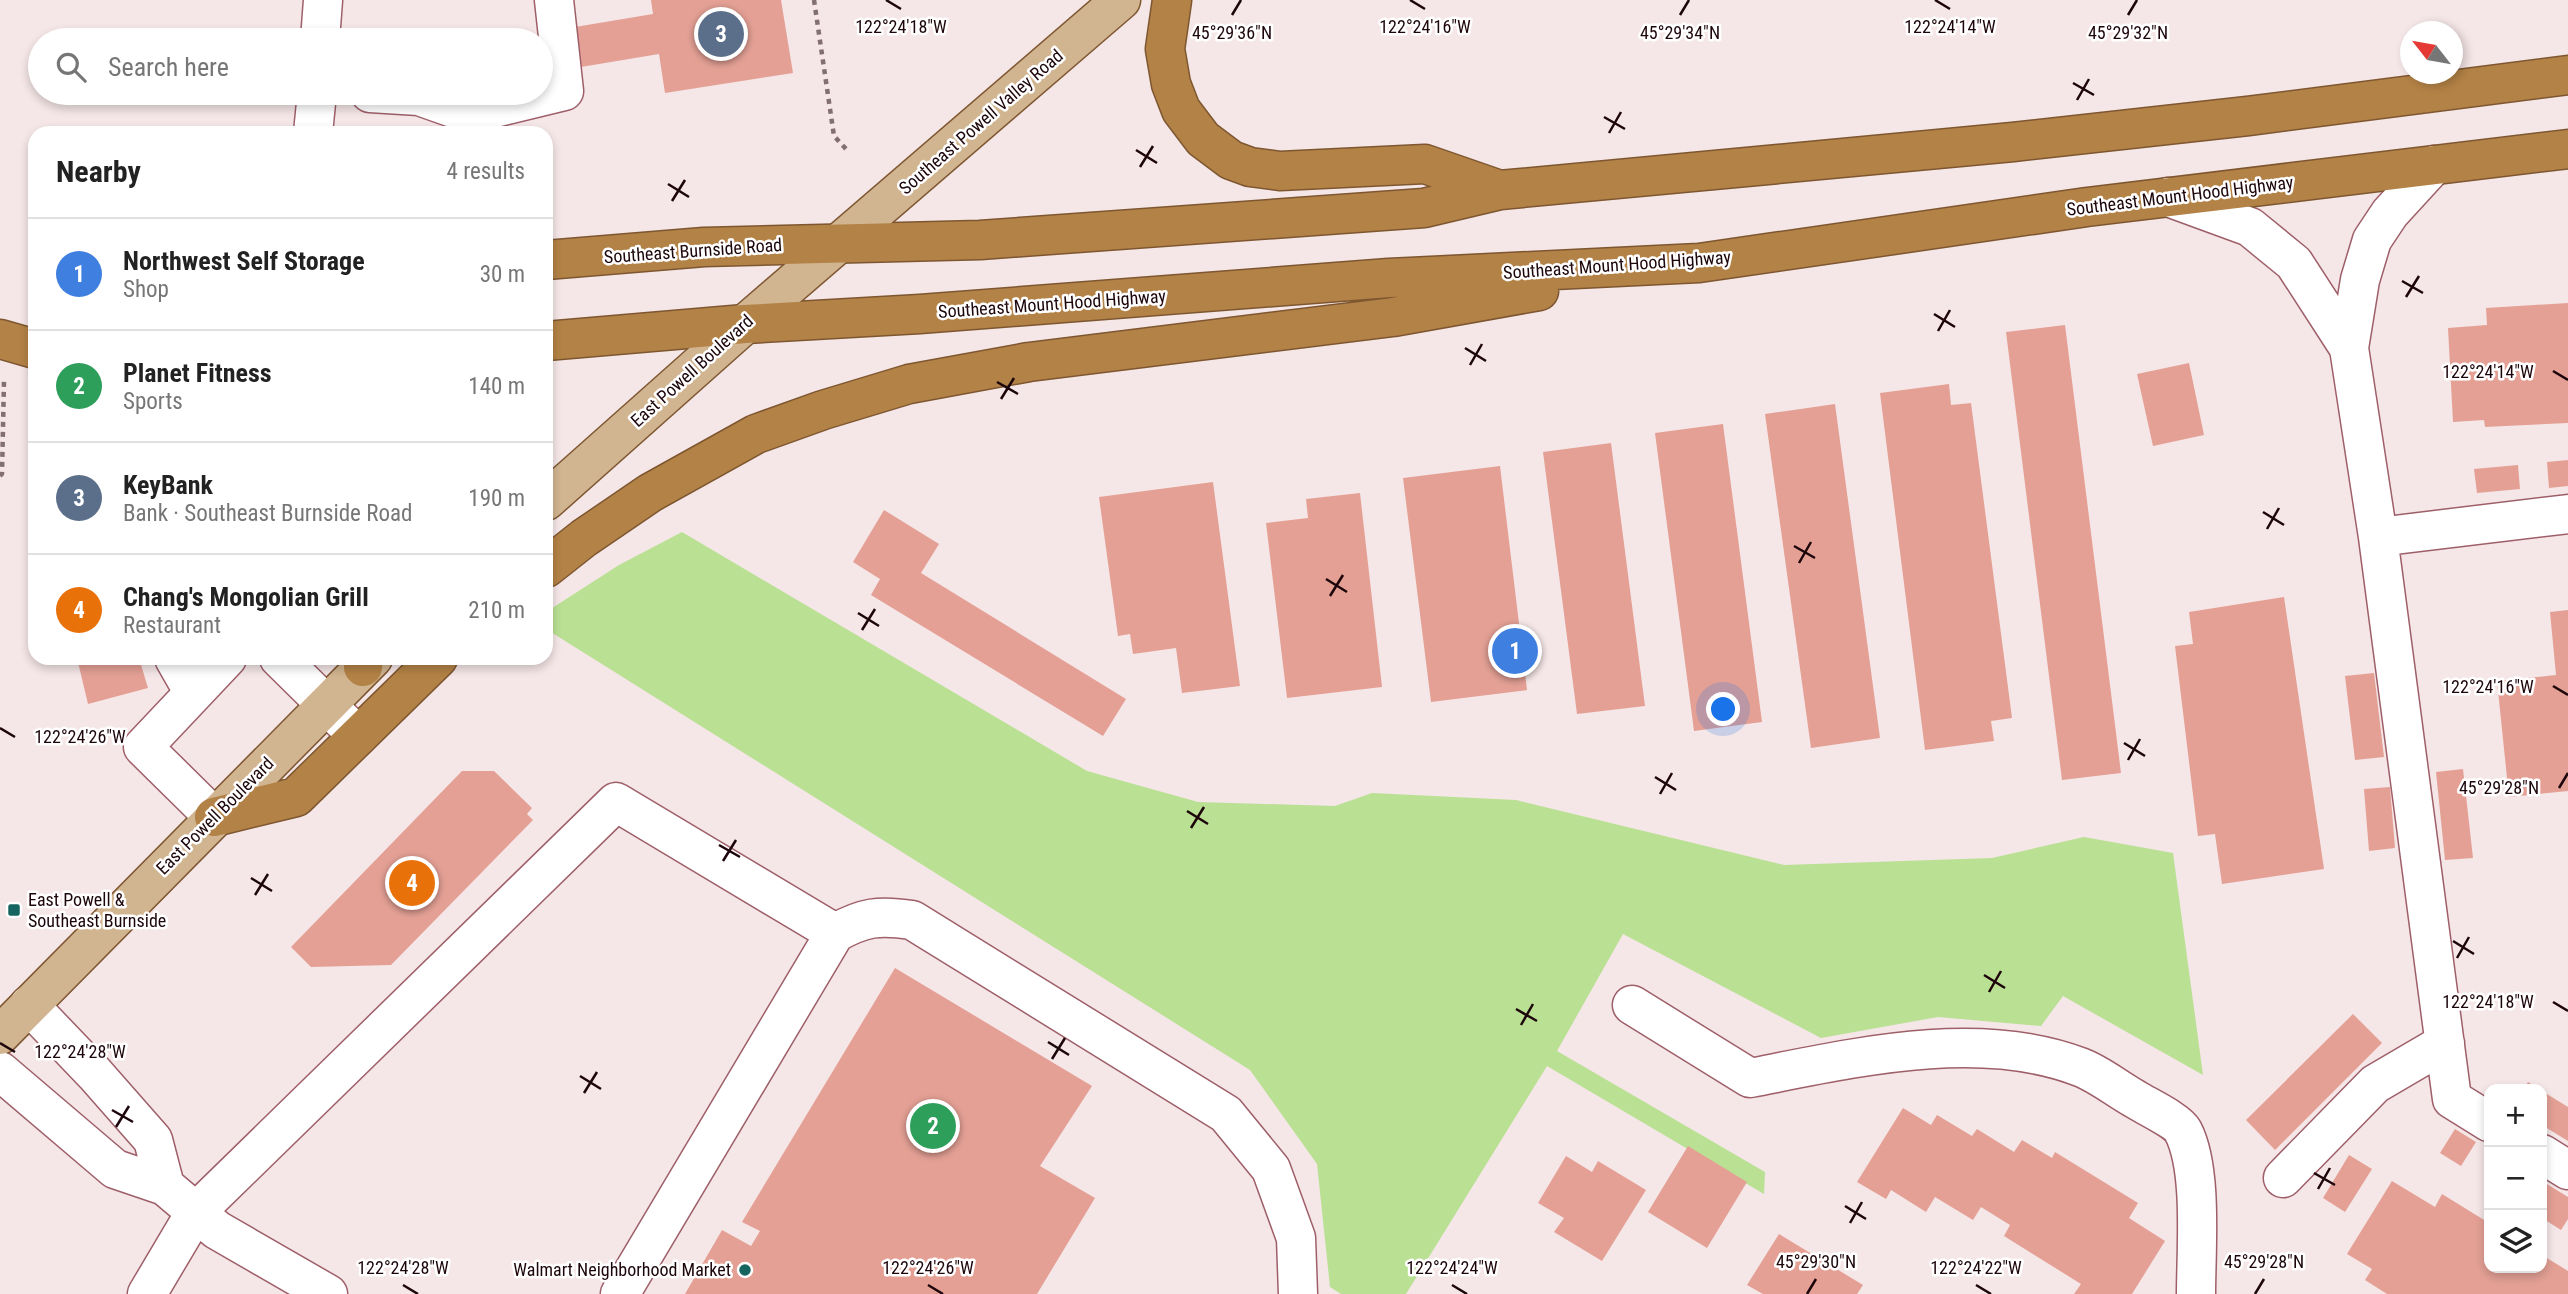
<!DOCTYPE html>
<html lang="en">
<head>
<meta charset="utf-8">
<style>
  :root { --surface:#fff; --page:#f2f2f2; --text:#222; --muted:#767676; --line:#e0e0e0; --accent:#0b8043 }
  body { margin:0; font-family:"Roboto Condensed",sans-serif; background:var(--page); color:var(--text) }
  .controls { position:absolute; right:21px; bottom:21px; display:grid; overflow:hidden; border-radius:14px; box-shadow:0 4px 10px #0003 }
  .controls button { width:63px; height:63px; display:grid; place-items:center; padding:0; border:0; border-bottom:2px solid var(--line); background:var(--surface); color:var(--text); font:35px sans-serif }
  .compass { position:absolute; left:2400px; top:21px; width:63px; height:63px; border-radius:50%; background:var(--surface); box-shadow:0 4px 10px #0003; rotate:301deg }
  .you { position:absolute; left:1724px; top:710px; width:24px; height:24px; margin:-18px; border:5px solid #fff; border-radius:50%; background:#1a73e8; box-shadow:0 0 0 10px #1a73e833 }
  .badge { display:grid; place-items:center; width:46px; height:46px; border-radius:50%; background:var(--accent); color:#fff; font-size:23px; font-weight:700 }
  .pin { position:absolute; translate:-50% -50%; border:4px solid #fff; box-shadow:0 2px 7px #0006 }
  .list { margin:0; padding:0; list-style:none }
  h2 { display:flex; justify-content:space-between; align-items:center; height:91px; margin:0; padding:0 28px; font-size:30px }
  h2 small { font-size:23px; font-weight:400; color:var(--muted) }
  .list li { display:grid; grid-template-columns:46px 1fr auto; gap:21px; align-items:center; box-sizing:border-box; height:112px; padding:0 28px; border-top:2px solid var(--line) }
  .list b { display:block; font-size:26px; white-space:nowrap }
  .list p { margin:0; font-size:23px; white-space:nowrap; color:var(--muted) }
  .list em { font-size:23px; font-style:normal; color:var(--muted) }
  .icon { flex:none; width:38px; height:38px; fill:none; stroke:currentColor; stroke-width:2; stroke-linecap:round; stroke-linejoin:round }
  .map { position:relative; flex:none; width:2568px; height:1294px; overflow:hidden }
  .search { position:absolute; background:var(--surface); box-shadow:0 4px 10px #0003; left:28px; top:28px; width:525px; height:77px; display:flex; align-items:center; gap:18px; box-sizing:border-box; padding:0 24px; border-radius:38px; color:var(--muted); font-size:26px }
  .panel { position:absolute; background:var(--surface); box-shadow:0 4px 10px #0003; left:28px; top:126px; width:525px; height:539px; border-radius:21px }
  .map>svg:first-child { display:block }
</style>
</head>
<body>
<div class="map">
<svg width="2568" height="1294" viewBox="0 0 2568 1294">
  <rect width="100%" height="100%" fill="#f5e6e7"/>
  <path fill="#bae094" d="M682,532L1087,771L1198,802L1335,806L1372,793L1516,800L1784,865L1992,858L2084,837L2173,853L2203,1075L2063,996L2041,1026L1938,1017L1821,1038L1623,934L1557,1051L1765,1172L1764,1194L1547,1066L1406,1294H1341L1330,1287L1317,1164L1250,1070L546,629V612L619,565Z"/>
  <path fill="#e4a095" d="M651,0H781L793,73L665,93L659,54L581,67L575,27L653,14Z
    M2568,303V423L2485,427L2484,420L2453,422L2448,328L2487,325L2486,308Z
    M2065,325L2121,773L2062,780L2006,332Z
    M2189,363L2204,435L2153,446L2137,374Z
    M1949,384L1951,405L1971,403L2012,718L1991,721L1994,741L1925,750L1880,393Z
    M1835,404L1880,738L1811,748L1765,414Z
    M1723,424L1762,722L1694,731L1655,433Z
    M1611,443L1645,706L1577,714L1543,452Z
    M2568,460V486L2549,488L2547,462Z
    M2518,465L2520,489L2477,493L2474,469Z
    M1500,466L1527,690L1431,702L1403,478Z
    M1213,482L1240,686L1182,693L1176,648L1133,654L1130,634L1118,636L1099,497Z
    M1360,493L1382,687L1287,698L1266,523L1308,518L1306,499Z
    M884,510L939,544L921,573L1126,699L1103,736L871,595L880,579L853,562Z
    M2284,597L2324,869L2222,884L2215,834L2198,836L2175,646L2193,644L2189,612Z
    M2568,610V791L2509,797L2497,681L2556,675L2550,612Z
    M77,658H139L148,688L88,704Z
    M2374,673L2384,757L2355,760L2345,676Z
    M2463,769L2473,858L2445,860L2436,772Z
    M462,771H494L532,808L527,814L533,820L391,965L311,967L291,947Z
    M2390,787L2395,848L2369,851L2364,789Z
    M895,968L1092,1086L1040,1166L1095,1198L1037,1294H685L722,1230L751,1246L760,1231L742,1222Z
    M2353,1014L2382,1043L2275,1150L2246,1120Z
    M2528,1082L2539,1089H2524Z
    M2542,1091L2568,1107V1141L2542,1125Z
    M1903,1108L1931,1125L1937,1115L1972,1136L1977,1129L2014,1152L2022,1140L2052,1158L2055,1152L2138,1203L2129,1218L2165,1241L2132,1294H2074L2081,1284L2004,1236L2010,1225L1981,1207L1973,1220L1935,1197L1926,1212L1891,1190L1886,1199L1857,1182Z
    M2455,1129L2476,1142L2461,1166L2440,1153Z
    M1688,1146L1747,1182L1707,1248L1648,1212Z
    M2349,1155L2372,1169L2345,1212L2323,1198Z
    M1566,1156L1592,1172L1598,1161L1646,1190L1602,1261L1554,1232L1564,1218L1538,1203Z
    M2392,1181L2435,1207L2442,1194L2489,1223V1268H2542V1255L2568,1271V1294H2387L2365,1280L2372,1269L2347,1254Z
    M2542,1181L2568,1197V1219L2561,1230L2542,1218Z
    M1779,1234L1863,1285L1857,1294H1763L1747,1285Z"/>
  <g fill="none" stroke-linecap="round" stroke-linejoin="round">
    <defs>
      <path id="minor" d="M320,40L323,0
        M370,93L419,96L470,114L564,91L554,0
        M313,133L317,93
        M2168,197L2250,227L2294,263L2349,348
        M2378,537L2349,348L2360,280L2372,240L2390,213L2434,165
        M174,658L194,693
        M279,658L358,736
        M214,817L143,747L227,658
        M835,933C864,917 879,915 912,920L1226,1114L1271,1169L1296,1238L1298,1294
        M29,1005L95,1074L153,1140L165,1186
        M1632,1005L1750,1078C1853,1058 1978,1028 2080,1067C2099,1074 2117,1089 2135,1099C2146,1106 2178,1121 2183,1131C2203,1169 2196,1250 2196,1294
        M0,1071L115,1169L165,1186L217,1230L328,1294
        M2489,1122L2452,1099L2378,537L2568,514
        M2542,1154L2568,1170
        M2283,1178L2375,1084L2445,1043
        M147,1294L195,1213L616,802L835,933L620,1294"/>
      <path id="major" d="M546,501L745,324L1121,0
        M0,1035L373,658"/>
      <path id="highway" d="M1172,0L1165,49L1171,84L1181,110L1203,139L1231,160L1250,167L1280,171L1425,164L1500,190
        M546,260L704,247L980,240L1424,208L1500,190L2013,142L2248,116L2568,75
        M0,339L35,349
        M546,341L745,324L920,314L1389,278L1699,263L2087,207L2568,149
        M546,568L584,538L650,493L756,434L823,410L909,384L1029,362L1393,317L1539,291
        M363,667L364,658
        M214,817L296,797L438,658"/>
    </defs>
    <use href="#minor" stroke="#9e5f69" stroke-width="41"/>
    <use href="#major" stroke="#7e5731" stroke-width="41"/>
    <use href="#highway" stroke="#7e5731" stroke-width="41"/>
    <path stroke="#826f72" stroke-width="4.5" stroke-dasharray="5 5" stroke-linecap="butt" d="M814,0L834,136L847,150
      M0,476L2,474L4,380"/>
    <use href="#minor" stroke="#fff" stroke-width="38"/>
    <use href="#major" stroke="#d1b490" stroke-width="38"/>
    <use href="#highway" stroke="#b38246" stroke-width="38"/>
  </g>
  <path fill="none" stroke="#1d060b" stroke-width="2.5" d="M886,0L901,9M1410,0L1425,9M1935,0L1950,9M1232,15L1241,0M1680,15L1689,0M2128,15L2137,0M2073,83L2094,95M2077,100L2089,79M1604,117L1625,129M1609,133L1621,112M1136,150L1157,163M1140,167L1153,146M668,184L689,197M672,201L685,180M2402,281L2423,293M2406,297L2419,276M1934,314L1955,327M1938,331L1950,310M1465,348L1486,361M1470,365L1482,344M2553,371L2568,380M997,382L1018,394M1001,399L1014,378M2263,512L2284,525M2267,529L2279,508M1794,546L1815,558M1799,563L1811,542M1326,579L1347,592M1330,596L1343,575M858,613L879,626M862,630L875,609M2553,686L2568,695M0,728L15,737M2124,743L2145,756M2128,760L2140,739M1655,777L1676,790M2559,788L2568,773M1660,794L1672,773M1187,811L1208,824M1191,828L1204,807M719,845L740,857M723,861L736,840M251,878L272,891M255,895L268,874M2453,941L2474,954M2457,958L2469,937M1984,975L2005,988M1989,992L2001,971M2553,1002L2568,1011M1516,1009L1537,1021M1521,1025L1533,1004M1048,1042L1069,1055M0,1043L15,1052M1052,1059L1065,1038M580,1076L601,1089M584,1093L597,1072M112,1110L133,1122M116,1127L129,1106M2314,1173L2335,1185M2318,1189L2330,1168M1845,1206L1866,1219M1850,1223L1862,1202M403,1285L418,1294M928,1285L943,1294M1452,1285L1467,1294M1976,1285L1991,1294M1807,1294L1816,1279M2255,1294L2264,1279"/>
  <g fill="#166460" stroke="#fff" stroke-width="2.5">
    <rect x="7" y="903" width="14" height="14" rx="3.5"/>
    <circle cx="745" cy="1270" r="7"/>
  </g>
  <g text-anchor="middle" stroke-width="5" stroke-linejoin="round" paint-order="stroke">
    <g font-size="18" fill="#1d060b" stroke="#fff">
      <text transform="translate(981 122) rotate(-41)" y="6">Southeast Powell Valley Road</text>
      <text transform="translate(2180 196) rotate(-7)" y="6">Southeast Mount Hood Highway</text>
      <text transform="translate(693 251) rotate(-4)" y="6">Southeast Burnside Road</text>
      <text transform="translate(1617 265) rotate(-4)" y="6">Southeast Mount Hood Highway</text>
      <text transform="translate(1052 304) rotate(-4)" y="6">Southeast Mount Hood Highway</text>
      <text transform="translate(692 371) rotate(-42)" y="6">East Powell Boulevard</text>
      <text transform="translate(215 816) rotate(-45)" y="6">East Powell Boulevard</text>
    </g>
    <g font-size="18" fill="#1d060b" stroke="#fff" text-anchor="start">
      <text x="28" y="906">East Powell &amp;<tspan x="28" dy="21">Southeast Burnside</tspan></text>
      <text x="731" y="1276" text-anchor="end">Walmart Neighborhood Market</text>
    </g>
  </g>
  <g font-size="18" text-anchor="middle" fill="#1d060b" stroke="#fff" stroke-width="5" stroke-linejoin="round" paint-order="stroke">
    <text x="901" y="33">122°24'18"W</text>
    <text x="1425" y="33">122°24'16"W</text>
    <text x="1950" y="33">122°24'14"W</text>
    <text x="1232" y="39">45°29'36"N</text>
    <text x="1680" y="39">45°29'34"N</text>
    <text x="2128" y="39">45°29'32"N</text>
    <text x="2488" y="378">122°24'14"W</text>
    <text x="2488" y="693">122°24'16"W</text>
    <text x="80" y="743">122°24'26"W</text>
    <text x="2499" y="794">45°29'28"N</text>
    <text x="2488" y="1008">122°24'18"W</text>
    <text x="80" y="1058">122°24'28"W</text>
    <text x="1816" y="1268">45°29'30"N</text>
    <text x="2264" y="1268">45°29'28"N</text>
    <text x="403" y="1274">122°24'28"W</text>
    <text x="928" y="1274">122°24'26"W</text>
    <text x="1452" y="1274">122°24'24"W</text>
    <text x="1976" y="1274">122°24'22"W</text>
  </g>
</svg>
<div class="controls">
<button>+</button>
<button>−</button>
<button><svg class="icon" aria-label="layers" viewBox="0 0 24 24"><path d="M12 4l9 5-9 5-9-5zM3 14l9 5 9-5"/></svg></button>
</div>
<svg class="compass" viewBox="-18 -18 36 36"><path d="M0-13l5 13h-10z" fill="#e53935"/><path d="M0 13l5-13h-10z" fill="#767676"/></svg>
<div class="you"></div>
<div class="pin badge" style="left:1515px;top:651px;background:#3f7fe0">1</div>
<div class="pin badge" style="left:933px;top:1126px;background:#2e9e5b">2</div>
<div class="pin badge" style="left:721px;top:34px;background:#5c6f8a">3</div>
<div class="pin badge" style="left:412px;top:883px;background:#e8710a">4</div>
<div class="search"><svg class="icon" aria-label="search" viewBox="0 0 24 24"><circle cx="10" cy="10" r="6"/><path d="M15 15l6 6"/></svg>Search here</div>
<section class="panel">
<h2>Nearby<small>4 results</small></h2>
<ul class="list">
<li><span class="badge" style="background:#3f7fe0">1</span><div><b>Northwest Self Storage</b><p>Shop</p></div><em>30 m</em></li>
<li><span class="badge" style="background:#2e9e5b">2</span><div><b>Planet Fitness</b><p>Sports</p></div><em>140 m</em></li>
<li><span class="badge" style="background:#5c6f8a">3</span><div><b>KeyBank</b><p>Bank · Southeast Burnside Road</p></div><em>190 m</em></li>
<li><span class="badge" style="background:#e8710a">4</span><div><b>Chang's Mongolian Grill</b><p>Restaurant</p></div><em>210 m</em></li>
</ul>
</section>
</div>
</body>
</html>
